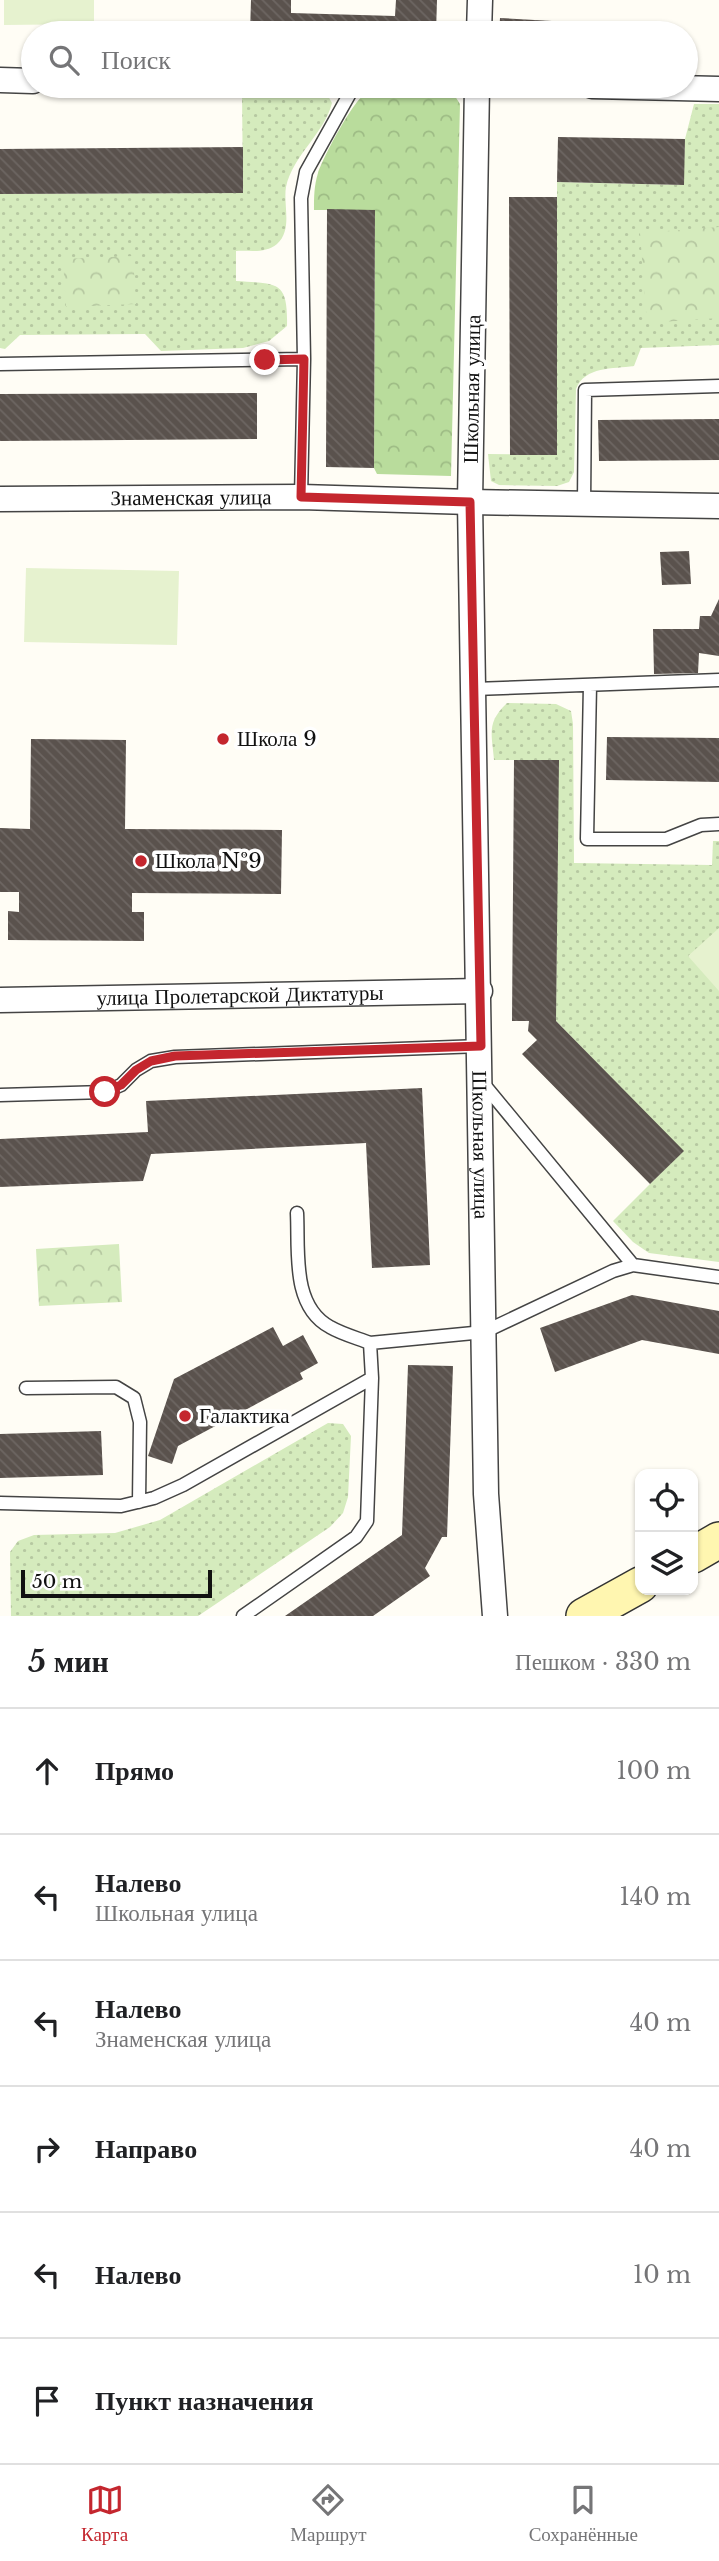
<!DOCTYPE html>
<html lang="ru">
<head>
<meta charset="utf-8">
<style>
  :root { --surface:#fff; --page:#f6f6f6; --text:#202124; --muted:#757577; --line:#e0e0e0; --accent:#c4262e }
  body { margin:0; font-family:"Libre Baskerville",serif; background:var(--page); color:var(--text) }
  .controls { position:absolute; right:21px; bottom:21px; display:grid; overflow:hidden; border-radius:14px; box-shadow:0 2px 5px #0004 }
  .controls button { width:63px; height:63px; display:grid; place-items:center; padding:0; border:0; border-bottom:2px solid var(--line); background:var(--surface); color:var(--text); font:35px sans-serif }
  .scale { position:absolute; left:21px; bottom:18px; width:191px; box-sizing:border-box; padding-left:7px; border:4px solid #111; border-top:0; font-size:19px; line-height:24px; white-space:nowrap; color:#111; -webkit-text-stroke:5px #fff; paint-order:stroke }
  .stop { position:absolute; width:21px; height:21px; margin:-16px; border:5px solid #c4262e; border-radius:50%; background:#fff }
  .stop.end { background:#c4262e; border-color:#fff; box-shadow:0 2px 7px #0008 }
  .list { margin:0; padding:0; list-style:none }
  h2 { display:flex; justify-content:space-between; align-items:center; height:91px; margin:0; padding:0 28px; font-size:30px }
  h2 small { font-size:23px; font-weight:400; color:var(--muted) }
  .list li { display:grid; grid-template-columns:46px 1fr auto; gap:21px; align-items:center; box-sizing:border-box; height:126px; padding:0 28px; border-top:2px solid var(--line) }
  .list b { display:block; font-size:26px; white-space:nowrap }
  .list p { margin:0; font-size:23px; white-space:nowrap; color:var(--muted) }
  .list em { font-size:23px; font-style:normal; color:var(--muted) }
  .icon { flex:none; width:38px; height:38px; fill:none; stroke:currentColor; stroke-width:2; stroke-linecap:round; stroke-linejoin:round }
  .map { position:relative; flex:none; width:719px; height:1616px; overflow:hidden }
  .search { position:absolute; background:var(--surface); box-shadow:0 2px 5px #0004; left:21px; right:21px; top:21px; height:77px; display:flex; align-items:center; gap:18px; box-sizing:border-box; padding:0 24px; border-radius:38px; color:var(--muted); font-size:26px }
  .sheet { height:847px; background:var(--surface) }
  nav { display:flex; justify-content:space-around; align-items:center; box-sizing:border-box; height:98px; border-top:2px solid var(--line); background:var(--surface); font-size:19px; color:var(--muted) }
  nav a { display:grid; justify-items:center; gap:4px }
  nav .on { color:var(--accent) }
  .map>svg:first-child { display:block }
</style>
</head>
<body>
<div class="map">
<svg width="719" height="1616" viewBox="0 0 719 1616">
  <defs>
    <pattern id="grass-dots" width="8" height="8" patternUnits="userSpaceOnUse" patternTransform="scale(1.75)"><rect width="8" height="8" fill="#d5ebbd"/><path d="M2 2h.1M6 6h.1" fill="none" stroke="#b6c8a1" stroke-width="1.8" stroke-linecap="round"/></pattern>
    <pattern id="forest-crowns" width="20" height="18" patternUnits="userSpaceOnUse" patternTransform="scale(1.75)"><rect width="20" height="18" fill="#b9dc9c"/><path d="M2 6a3 3 0 1 1 6 0M12 15a3 3 0 1 1 6 0" fill="none" stroke="#9ebc85"/></pattern>
    <pattern id="park-crowns" width="20" height="18" patternUnits="userSpaceOnUse" patternTransform="scale(1.75)"><rect width="20" height="18" fill="#d5ebbd"/><path d="M2 6a3 3 0 1 1 6 0M12 15a3 3 0 1 1 6 0" fill="none" stroke="#b6c8a1"/></pattern>
    <pattern id="building-back-hatch" width="6" height="6" patternUnits="userSpaceOnUse" patternTransform="scale(1.75)"><rect width="6" height="6" fill="#5a524d"/><path d="M-1 5l2 2M0 0l6 6M5-1l2 2" fill="none" stroke="#6d6662"/></pattern>
  </defs>
  <rect width="100%" height="100%" fill="#fffdf5"/>
  <path fill="url(#grass-dots)" d="M316,90L327,94L332,103C324,134 293,155 286,187C283,205 293,230 277,244C265,254 250,250 236,251V281C278,284 288,280 287,326L269,341L243,348L161,351L145,334L20,335L5,349L0,348V194L243,193L242,93Z
    M694,104H719V345L641,348L634,366C613,369 585,366 576,389L574,472L569,482L557,486L499,485L491,481L488,454L557,455V182L683,185L685,139Z
    M507,703L556,704L571,711L573,724L574,863L712,865L713,841H719V1262L649,1253L633,1242L613,1221L683,1151L556,1021L558,760H494C492,734 486,723 507,703Z
    M328,1423L343,1424L351,1436L348,1497L343,1513L330,1527L198,1616H11L10,1552L18,1541L34,1535L115,1533L160,1520Z"/>
  <path fill="url(#forest-crowns)" d="M444,89L453,93L460,104L451,476L377,474L374,468L375,210H314C314,197 314,186 318,173C323,158 355,96 368,92C392,85 420,89 444,89Z"/>
  <path fill="url(#park-crowns)" d="M719,227V318L647,323L640,233Z
    M133,256L136,304L66,307L63,259Z
    M119,1244L122,1302L39,1306L36,1249Z"/>
  <path fill="#e6f2cf" d="M4,0H94V24L4,25Z
    M26,568L179,571L177,645L24,642Z
    M719,928V991L688,956Z"/>
  <path fill="url(#building-back-hatch)" d="M251,0H291V13L395,16L396,0H437L436,33H250Z
    M500,18L552,21L551,33H499Z
    M558,137L685,139L684,185L557,182Z
    M243,147V193L0,194V149Z
    M509,197H557V455H510Z
    M327,209L375,210L374,468L326,467Z
    M257,393V439L0,441V394Z
    M719,419V460L599,461L598,420Z
    M689,551L691,584L662,585L660,552Z
    M719,599V656L699,653L698,673L654,674L653,629H699L700,616H711Z
    M607,737L719,738V782L606,780Z
    M31,739L126,740L125,829L282,830L281,894L132,893V912H144V941L8,940V911L19,912V892H0V828L30,829Z
    M514,760H559L556,1021L684,1151L650,1184L522,1054L537,1040L528,1031L529,1021H512Z
    M422,1088L430,1265L372,1268L366,1143L151,1154L143,1181L0,1187V1139L148,1132L146,1101Z
    M632,1295L719,1311V1354L642,1340L555,1372L540,1328Z
    M273,1327L283,1346L303,1335L318,1363L300,1373L303,1379L178,1446L172,1464L148,1456L174,1379Z
    M408,1365L453,1366L447,1537H442L425,1568L430,1576L373,1616H285L402,1535Z
    M101,1431L103,1475L0,1478V1434Z"/>
  <g fill="none" stroke-linecap="round" stroke-linejoin="round">
    <defs>
      <path id="lane" d="M0,364L304,359
        M301,497L304,359L301,198L306,172L354,86
        M584,504L585,390L719,386
        M590,685L587,839H666L701,825L719,824
        M474,689L719,680
        M482,1082L633,1265
        M0,1095L105,1092L121,1085L136,1070L151,1061L175,1057L481,1046
        M297,1213C299,1250 291,1306 330,1327C342,1334 357,1338 370,1343
        M26,1388L116,1387L134,1398L140,1422L139,1502
        M0,1503L121,1506L154,1498L183,1485L372,1378L370,1343L484,1332L613,1271L633,1265L719,1277
        M243,1616L356,1537L367,1521L372,1378"/>
      <g id="street">
        <path d="M479,33L480,0"/>
        <path d="M0,80L33,81"/>
        <path id="s1" d="M477,86L470,502L486,1494L495,1616"/>
        <path d="M592,86L719,89"/>
        <path id="s2" d="M0,499L301,497L470,502L719,506"/>
        <path id="s3" d="M0,1000L480,991"/>
      </g>
      <path id="secondary" d="M693,1555L719,1540
        M584,1616L640,1585"/>
    </defs>
    <use href="#lane" stroke="#444" stroke-width="15"/>
    <use href="#street" stroke="#444" stroke-width="27"/>
    <use href="#secondary" stroke="#333" stroke-width="38"/>
    <use href="#lane" stroke="#fff" stroke-width="12"/>
    <use href="#street" stroke="#fff" stroke-width="24"/>
    <use href="#secondary" stroke="#fff6b0" stroke-width="35"/>
  </g>
  <g fill="none" stroke-linecap="round" stroke-linejoin="round">
    <path stroke="#c4262e" stroke-width="9" d="M105,1092L121,1085L136,1070L151,1061L175,1056L481,1046L470,502L301,497L304,359L265,360"/>
  </g>
  <g fill="#c4262e" stroke="#fff" stroke-width="2.5">
    <circle cx="223" cy="739" r="7"/>
    <circle cx="141" cy="861" r="7"/>
    <circle cx="185" cy="1416" r="7"/>
  </g>
  <g text-anchor="middle" stroke-width="7" stroke-linejoin="round" paint-order="stroke">
    <g font-size="21" fill="#111" stroke="#fff">
      <text transform="translate(472 389) rotate(-89)" y="7">Школьная улица</text>
      <text dy="7" stroke="none"><textPath href="#s2" startOffset="191">Знаменская улица</textPath></text>
      <text dy="7" stroke="none"><textPath href="#s3" startOffset="240">улица Пролетарской Диктатуры</textPath></text>
      <text dy="7" stroke="none"><textPath href="#s1" startOffset="1059">Школьная улица</textPath></text>
    </g>
    <g font-size="21" fill="#111" stroke="#fff" text-anchor="start">
      <text x="237" y="746">Школа 9</text>
      <text x="155" y="868">Школа №9</text>
      <text x="199" y="1423">Галактика</text>
    </g>
  </g>
</svg>
<div class="controls">
<button><svg class="icon" aria-label="locate" viewBox="0 0 24 24"><circle cx="12" cy="12" r="6"/><path d="M12 2v4M12 18v4M2 12h4M18 12h4"/></svg></button>
<button><svg class="icon" aria-label="layers" viewBox="0 0 24 24"><path d="M12 4l9 5-9 5-9-5zM3 14l9 5 9-5"/></svg></button>
</div>
<div class="scale">50 m</div>
<div class="stop" style="left:105px;top:1092px"></div>
<div class="stop end" style="left:265px;top:360px"></div>
<div class="search"><svg class="icon" aria-label="search" viewBox="0 0 24 24"><circle cx="10" cy="10" r="6"/><path d="M15 15l6 6"/></svg>Поиск</div>
</div>
<section class="sheet">
<h2>5 мин<small>Пешком · 330 m</small></h2>
<ul class="list">
<li><svg class="icon" aria-label="ahead" viewBox="0 0 24 24"><path d="M12 20V5M6 11l6-6 6 6"/></svg><div><b>Прямо</b></div><em>100 m</em></li>
<li><svg class="icon" aria-label="left" viewBox="0 0 24 24"><path d="M17 20v-9H6M10 6l-5 5 5 5"/></svg><div><b>Налево</b><p>Школьная улица</p></div><em>140 m</em></li>
<li><svg class="icon" aria-label="left" viewBox="0 0 24 24"><path d="M17 20v-9H6M10 6l-5 5 5 5"/></svg><div><b>Налево</b><p>Знаменская улица</p></div><em>40 m</em></li>
<li><svg class="icon" aria-label="right" viewBox="0 0 24 24"><path d="M7 20v-9h11M14 6l5 5-5 5"/></svg><div><b>Направо</b></div><em>40 m</em></li>
<li><svg class="icon" aria-label="left" viewBox="0 0 24 24"><path d="M17 20v-9H6M10 6l-5 5 5 5"/></svg><div><b>Налево</b></div><em>10 m</em></li>
<li><svg class="icon" aria-label="arrive" viewBox="0 0 24 24"><path d="M6 21V4h12l-3 4 3 4H6"/></svg><div><b>Пункт назначения</b></div></li>
</ul>
</section>
<nav>
<a class="on"><svg class="icon" aria-label="map" viewBox="0 0 24 24"><path d="M3 6l6-2 6 2 6-2v14l-6 2-6-2-6 2zM9 4v14M15 6v14"/></svg>Карта</a>
<a><svg class="icon" aria-label="directions" viewBox="0 0 24 24"><path d="M12 3l9 9-9 9-9-9zM9 14v-3h6M13 9l2 2-2 2"/></svg>Маршрут</a>
<a><svg class="icon" aria-label="saved" viewBox="0 0 24 24"><path d="M7 4h10v16l-5-4-5 4z"/></svg>Сохранённые</a>
</nav>
</body>
</html>
